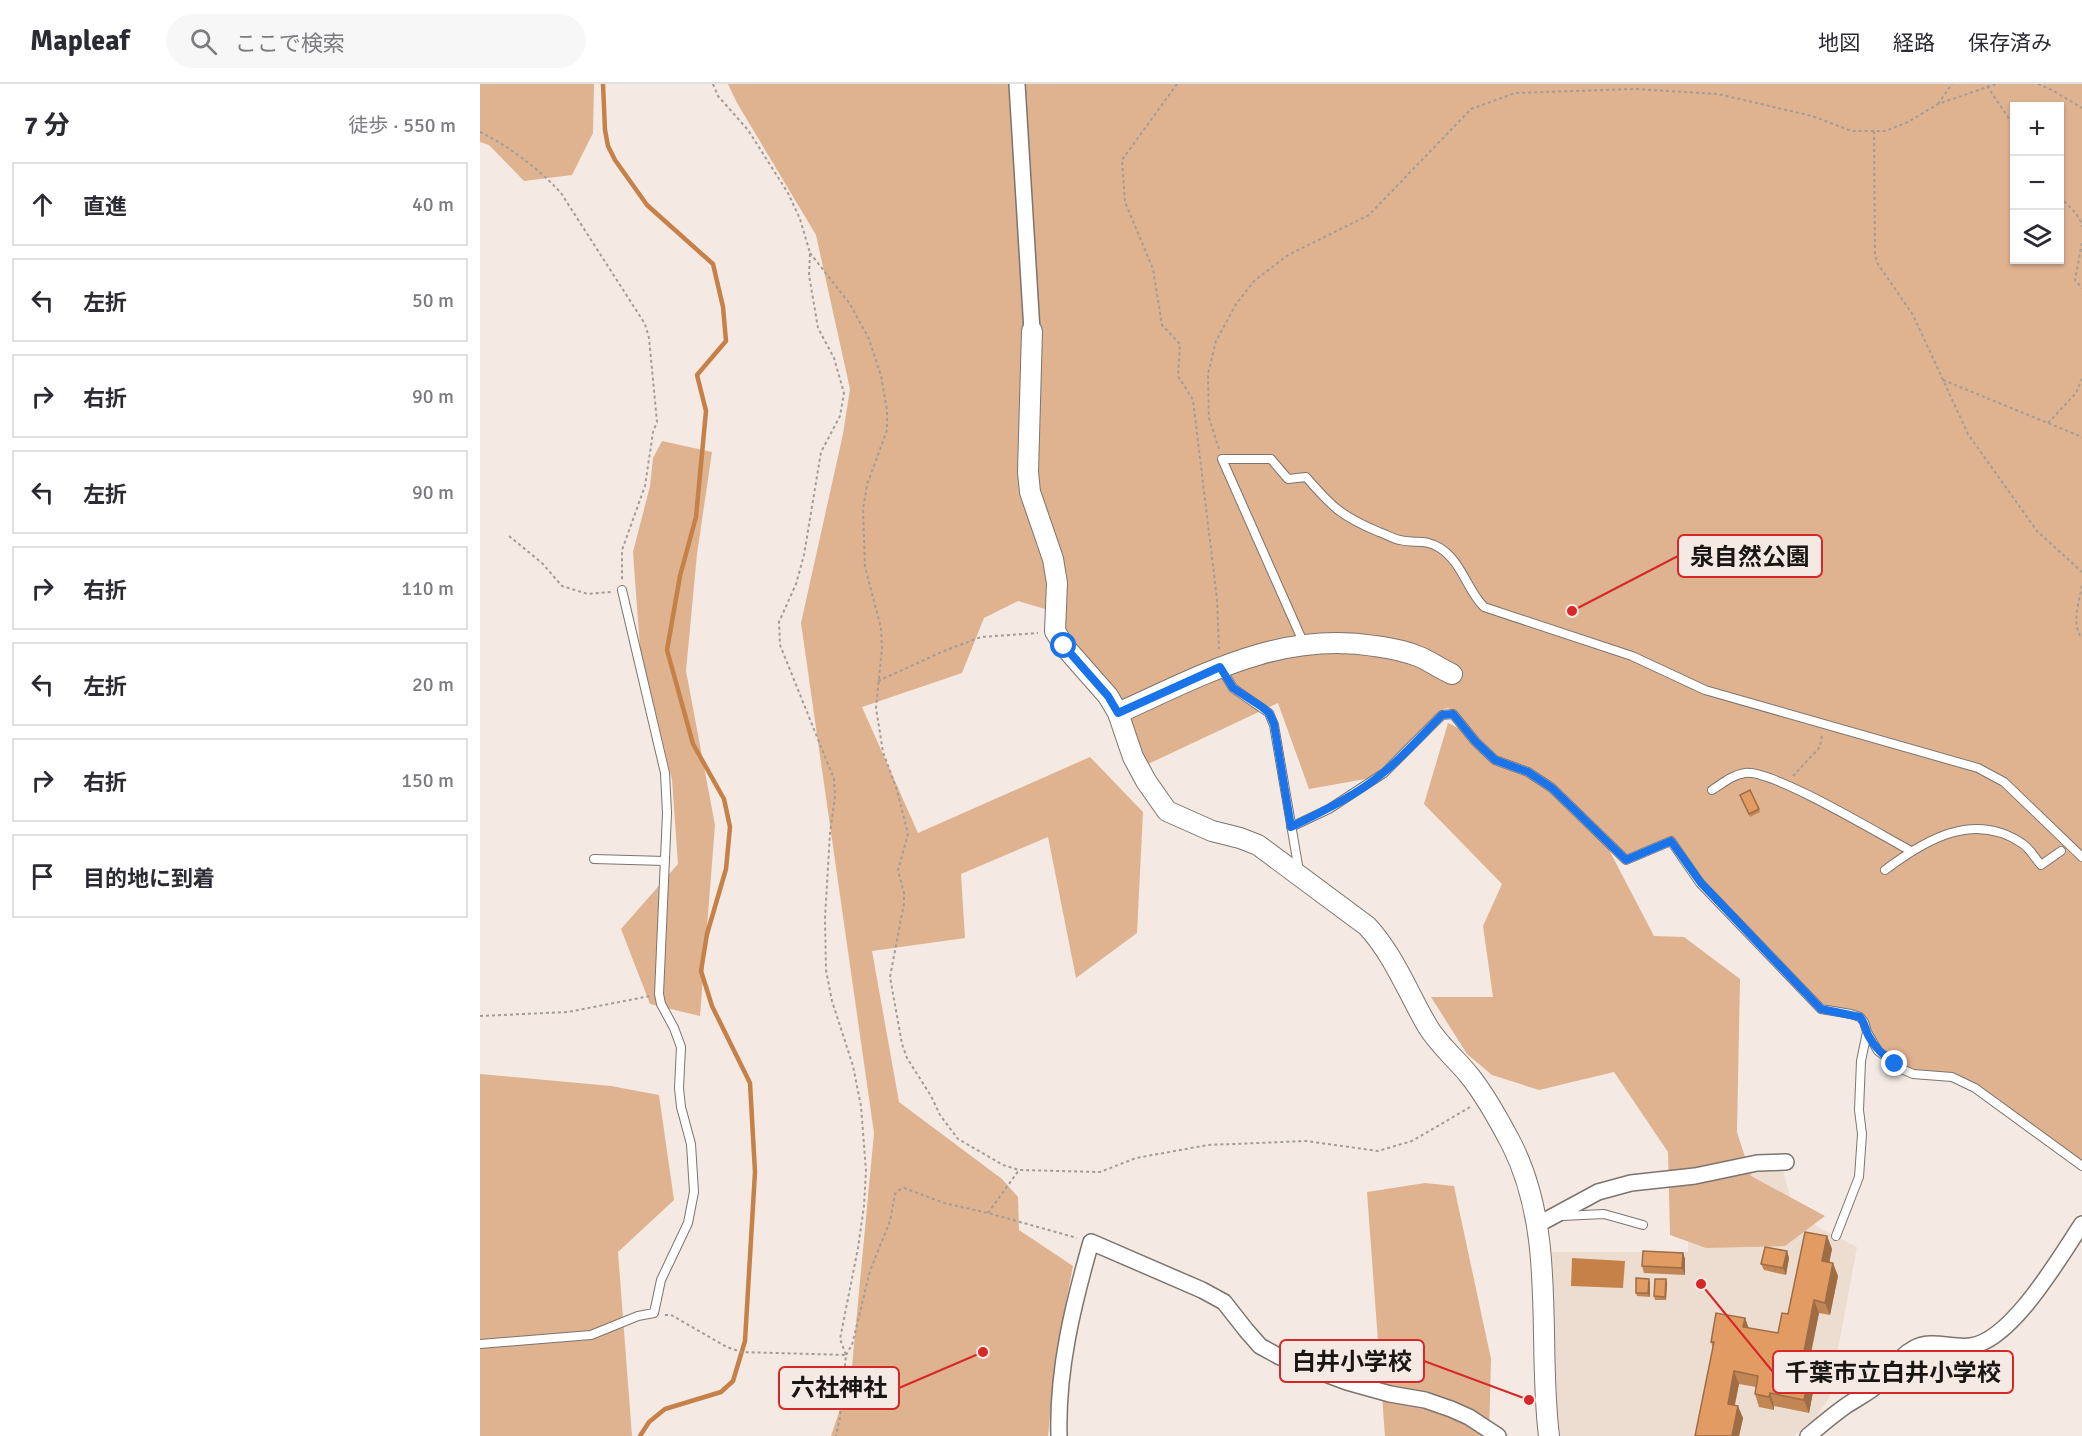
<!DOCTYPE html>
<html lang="ja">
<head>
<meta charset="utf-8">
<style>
  :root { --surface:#fff; --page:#f7f7f7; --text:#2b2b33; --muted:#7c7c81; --line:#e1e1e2 }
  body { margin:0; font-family:Signika,"Noto Sans JP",sans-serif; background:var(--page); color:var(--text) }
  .controls { position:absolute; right:18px; top:18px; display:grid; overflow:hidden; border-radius:0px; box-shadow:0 2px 4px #0004 }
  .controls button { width:54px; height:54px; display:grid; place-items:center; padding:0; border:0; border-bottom:2px solid var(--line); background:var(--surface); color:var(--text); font:30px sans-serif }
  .stop { position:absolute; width:18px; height:18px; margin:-14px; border:4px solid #1a73e8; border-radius:50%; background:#fff }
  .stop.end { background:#1a73e8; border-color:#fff; box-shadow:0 2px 6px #0008 }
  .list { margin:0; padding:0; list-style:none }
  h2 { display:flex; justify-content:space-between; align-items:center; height:78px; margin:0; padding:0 24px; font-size:26px }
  h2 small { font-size:20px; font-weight:400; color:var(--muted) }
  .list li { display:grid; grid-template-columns:39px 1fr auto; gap:18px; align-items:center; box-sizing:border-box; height:84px; margin:0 12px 12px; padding:0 12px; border:2px solid var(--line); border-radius:0px }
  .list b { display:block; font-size:22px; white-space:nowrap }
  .list em { font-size:20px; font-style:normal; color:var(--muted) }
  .icon { flex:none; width:33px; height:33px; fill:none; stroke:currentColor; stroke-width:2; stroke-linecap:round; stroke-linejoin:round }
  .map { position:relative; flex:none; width:1602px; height:1352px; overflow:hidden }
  header { display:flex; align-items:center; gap:36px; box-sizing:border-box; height:84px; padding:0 30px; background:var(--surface); border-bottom:2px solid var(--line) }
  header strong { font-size:28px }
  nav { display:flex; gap:33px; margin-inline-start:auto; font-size:21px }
  .search { width:420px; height:54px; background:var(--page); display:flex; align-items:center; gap:15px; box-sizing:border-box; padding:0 21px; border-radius:33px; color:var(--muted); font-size:22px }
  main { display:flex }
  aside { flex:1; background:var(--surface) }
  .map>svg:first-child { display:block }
</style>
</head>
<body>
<header>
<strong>Mapleaf</strong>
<div class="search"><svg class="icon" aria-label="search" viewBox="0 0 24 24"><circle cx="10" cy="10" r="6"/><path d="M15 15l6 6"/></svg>ここで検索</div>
<nav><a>地図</a><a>経路</a><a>保存済み</a></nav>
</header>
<main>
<aside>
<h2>7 分<small>徒歩 · 550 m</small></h2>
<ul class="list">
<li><svg class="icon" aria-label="ahead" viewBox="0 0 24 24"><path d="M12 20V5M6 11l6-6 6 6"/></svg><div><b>直進</b></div><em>40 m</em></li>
<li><svg class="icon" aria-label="left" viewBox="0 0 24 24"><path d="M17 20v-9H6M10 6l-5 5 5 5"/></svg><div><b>左折</b></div><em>50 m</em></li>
<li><svg class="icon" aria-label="right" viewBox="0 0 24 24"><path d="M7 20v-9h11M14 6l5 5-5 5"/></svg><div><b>右折</b></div><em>90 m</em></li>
<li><svg class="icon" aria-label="left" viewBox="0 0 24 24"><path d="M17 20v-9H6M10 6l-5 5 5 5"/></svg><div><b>左折</b></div><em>90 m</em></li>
<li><svg class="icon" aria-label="right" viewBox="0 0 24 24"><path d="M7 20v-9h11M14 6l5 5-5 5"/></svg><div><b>右折</b></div><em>110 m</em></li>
<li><svg class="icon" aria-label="left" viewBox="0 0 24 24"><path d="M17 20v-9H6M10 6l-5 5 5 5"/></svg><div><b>左折</b></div><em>20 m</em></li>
<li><svg class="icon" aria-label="right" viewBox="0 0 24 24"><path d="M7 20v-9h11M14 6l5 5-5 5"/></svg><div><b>右折</b></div><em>150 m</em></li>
<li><svg class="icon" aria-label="arrive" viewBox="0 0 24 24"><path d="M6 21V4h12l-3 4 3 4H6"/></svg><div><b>目的地に到着</b></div></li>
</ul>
</aside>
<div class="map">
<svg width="1602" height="1352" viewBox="0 0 1602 1352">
  <rect width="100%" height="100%" fill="#f4eae3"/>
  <path fill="#edddd1" d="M1302,1083L1313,1123L1341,1145L1377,1163L1349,1314L1337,1332L1314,1352H1080L1077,1334L1071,1168H1208V1096Z"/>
  <path fill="#dfb290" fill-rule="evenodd" d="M0,0H114L113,49L92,91L44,97L9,61L0,58Z
    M248,0H1602V1078L1502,1004L1429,986L1402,966L1390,950L1386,937L1341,919L1223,798L1194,757L1148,772L1116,741L1174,852L1204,853L1260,895L1257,1048L1271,1092L1345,1132L1305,1162L1226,1164L1190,1151L1188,1068L1134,988L1059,1006L1012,991L987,970L951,913H1013L1003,842L1022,800L944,720L968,639L994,652L976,629L968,624L964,625L891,694L829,705L798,619L666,681L589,557L583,541L582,530L538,517L504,534L482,589L382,623L438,749L610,673L663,728L657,849L596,894L568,753L481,790L485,854L392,867L419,1018L522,1095L538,1113L539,1146L593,1182L576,1272L568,1352H351L371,1293L394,1049L321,539L363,350L370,305L336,151L257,19ZM1534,22H1580V176H1534Z
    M182,357L232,368L217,470L206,587L235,741L220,932L170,920L141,845L198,780L192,696L160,564L153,468L170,402L173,374Z
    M0,990L131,1002L179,1011L194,1116L138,1168L152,1352H0Z
    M945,1099L974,1102L1011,1275L1009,1352H905L887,1108Z"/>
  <path fill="#c68148" d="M1092,1174L1145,1177L1143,1204L1091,1202Z"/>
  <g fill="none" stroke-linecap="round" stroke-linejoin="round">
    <path stroke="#c68148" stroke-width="4.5" d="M123,0L125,46L128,62L135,76L167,121L233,180L243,223L246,257L217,291L226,327L216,433L200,492L187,566L213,660L244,715L250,743L246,785L227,850L221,887L232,922L270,999L275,1088L265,1257L253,1297L241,1308L185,1325L169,1338L160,1352"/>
    <defs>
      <path id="service" d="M824,560L742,375H791L808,395L826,393C852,423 861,432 899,448C906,450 913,455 920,456C936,460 944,454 960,464C982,478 987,506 1004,523L1152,572L1225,606L1498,684L1524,698L1602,773
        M741,584L753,604L789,629L794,641L819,787
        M1232,706C1243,699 1252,691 1265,689C1292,685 1401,751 1431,767
        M811,743L849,725L904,689L962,631L973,630L995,657L1015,676L1048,688L1072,704L1146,776L1191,757L1220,799L1341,925L1371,930L1380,933L1384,938L1387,948L1381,977L1379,1026L1382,1050L1379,1093L1356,1152
        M114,775L185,777
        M1405,786C1445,756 1494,726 1543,760C1550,765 1555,774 1561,781L1581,767
        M1387,948L1398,967L1424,986L1433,990L1472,993L1495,1004L1602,1082
        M1082,1132L1124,1130L1163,1141
        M0,1260L111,1251L158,1232L174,1229L181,1196L208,1139L214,1108L211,1060L201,1023L199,1004L201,963L194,944L181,920L179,910L187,729L185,689L142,506"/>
      <path id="minor" d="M537,0L552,247
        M1057,1141L1118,1108L1151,1099L1215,1092L1277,1079L1306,1078
        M579,1352C577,1286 593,1221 611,1158L722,1206L744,1218L766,1246L780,1262L800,1273L867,1298L910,1310L945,1316L971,1325L989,1333L1018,1352
        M1328,1352C1341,1341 1353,1331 1367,1321C1378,1314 1392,1307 1401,1298C1412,1288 1419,1272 1433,1265C1451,1254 1472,1265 1491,1262C1532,1256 1580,1173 1602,1140"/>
      <path id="tertiary" d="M552,247L548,388L550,408L573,475L577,499L575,547L584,562L628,612L638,629L653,673L666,697L687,727L732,747L760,754L778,761L887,842C914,871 928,909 948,943C959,961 976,975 989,991C1006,1012 1020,1038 1032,1061C1077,1151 1057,1256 1069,1352
        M638,629C723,591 799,547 895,562C910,564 926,567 940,573C951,578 961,585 972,590"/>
    </defs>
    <use href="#service" stroke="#7c746e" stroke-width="10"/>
    <use href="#minor" stroke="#7c746e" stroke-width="18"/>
    <use href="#tertiary" stroke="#7c746e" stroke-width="22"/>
    <path stroke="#a39c96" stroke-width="2" stroke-dasharray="3 3" stroke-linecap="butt" d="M233,0L238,12L268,46L308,109L320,135L330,169L329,191L338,244L354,274L364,309L360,332L341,368L324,471L316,500L299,538L300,561L354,695L355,712L350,749L345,834L346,886L352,917L373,982L381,1022L386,1087L384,1122L378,1164L360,1255L366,1271L360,1333L356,1352
      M697,0L642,76L645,118L673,185L682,241L700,260L698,292L713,316L737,515L739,565
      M1558,0L1572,6L1602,24
      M1507,2L1534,42
      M1458,20L1472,0
      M1394,47L1395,172L1398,180L1433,231L1488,350L1557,447L1602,488
      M0,48C29,62 59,85 81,109L165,240L169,254L177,338L173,348L165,402L142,466V496
      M1580,113C1588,122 1600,130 1602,143
      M1602,159L1595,196L1602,204
      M330,169L370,220L389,255L401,292L407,326V346L387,401L383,425L385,483L401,544L402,564L396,624L403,668L417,706L428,750L418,786L424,809V819L410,893L422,960L427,974L451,1012L460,1031L478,1055L523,1081L539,1086L620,1088L656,1074L728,1061L826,1057L898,1067L932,1057L992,1022
      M1463,296L1602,353
      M1568,339L1596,309L1602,295
      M739,365L729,334L728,290L736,257L756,220L774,197L808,171L889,131L991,25L1035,9L1155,5L1238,10L1332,32L1372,47H1405L1428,38L1458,20L1516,0
      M29,452L62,479L82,502L108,510L132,508
      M1602,502C1599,518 1591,541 1602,554
      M398,597L464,567L501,553L558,549
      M1313,692L1340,663L1342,651
      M0,932L88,928L170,912
      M508,1129L539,1086
      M185,1231H191L247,1263L261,1268L366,1271
      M366,1271L372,1261L390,1187L410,1137L415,1110L419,1106L424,1104L464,1119L508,1129L597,1154"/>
    <use href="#service" stroke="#fff" stroke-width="8"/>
    <use href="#minor" stroke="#fff" stroke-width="15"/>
    <use href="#tertiary" stroke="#fff" stroke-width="20"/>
  </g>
  <path fill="#c28554" d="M1261,714L1279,725L1280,728L1270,733Z
    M1347,1152L1352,1165L1349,1178L1358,1192L1350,1231L1339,1229L1327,1290L1334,1303L1329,1329L1294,1322V1326L1279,1323L1275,1310L1276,1303L1259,1300L1255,1321L1263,1334L1259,1352H1215L1233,1264L1231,1258L1265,1234L1268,1244L1298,1249Z
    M1307,1167L1309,1174L1306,1191L1284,1186L1281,1180Z
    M1203,1169L1205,1175V1191L1164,1189L1162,1182Z
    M1186,1195L1187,1199L1186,1216H1175L1174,1212Z
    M1170,1198V1213L1157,1212L1156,1209Z"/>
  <path fill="#9e6c45" d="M1347,1152L1352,1165L1347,1190L1342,1177Z
    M1307,1167L1309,1174L1306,1191L1303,1184Z
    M1203,1169L1205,1175V1191L1202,1184Z
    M1353,1179L1358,1192L1350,1231L1345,1219Z
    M1169,1195L1170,1198V1213L1168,1209Z
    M1186,1195L1187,1199L1186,1216L1185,1213Z
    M1334,1216L1339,1229L1324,1301L1320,1288Z
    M1265,1234L1270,1247L1263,1243Z
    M1254,1287L1259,1300L1252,1332L1248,1320Z
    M1329,1290L1334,1303L1329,1329L1324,1316Z
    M1290,1309L1294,1322V1326L1289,1313Z
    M1258,1322L1263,1334L1259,1352H1252Z"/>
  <path fill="#e29b62" stroke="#9e6c45" stroke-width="1.5" d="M1270,706L1279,725L1269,730L1260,711Z
    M1325,1148L1347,1152L1342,1177L1353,1179L1345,1219L1334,1216L1320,1288L1329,1290L1324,1316L1290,1309L1289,1313L1275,1310L1278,1292L1254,1287L1248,1320L1258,1322L1252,1352H1215L1234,1258H1231L1236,1229L1265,1234L1263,1243L1298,1249L1302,1229L1308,1230Z
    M1285,1163L1307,1167L1303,1184L1281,1180Z
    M1163,1167L1203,1169L1202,1184L1162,1182Z
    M1156,1194L1169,1195L1168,1209H1156Z
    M1175,1195H1186L1185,1213L1174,1212Z"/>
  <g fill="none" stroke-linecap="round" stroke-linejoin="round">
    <path stroke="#1a73e8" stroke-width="8" d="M584,562L628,612L638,629L740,583L753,604L782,623L789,629L794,640L811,743C843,727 875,712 903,689C924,672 943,650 962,631L973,630L995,657L1015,676L1048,688L1072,704L1146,776L1191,757L1221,799L1341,925L1380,933C1385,939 1385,944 1388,951C1395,964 1403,971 1415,980"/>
  </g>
  <path fill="none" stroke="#d62828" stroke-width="2" d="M1092 527L1198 472M1049 1316L944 1277M1221 1200L1293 1288M503 1268L419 1304"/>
  <g fill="#d62828" stroke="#f4eae3" stroke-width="2">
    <circle cx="1092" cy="527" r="6"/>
    <circle cx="1049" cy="1316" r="6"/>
    <circle cx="1221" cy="1200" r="6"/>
    <circle cx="503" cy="1268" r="6"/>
  </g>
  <g fill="#f4eae3" stroke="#d62828" stroke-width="2">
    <rect x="1198" y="451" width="144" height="42" rx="6"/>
    <rect x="800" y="1256" width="144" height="42" rx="6"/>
    <rect x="1293" y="1267" width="240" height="42" rx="6"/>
    <rect x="299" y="1283" width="120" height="42" rx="6"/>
  </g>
  <g font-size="24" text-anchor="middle" font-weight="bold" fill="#191613">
    <text x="1270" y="481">泉自然公園</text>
    <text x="872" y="1286">白井小学校</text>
    <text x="1413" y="1297">千葉市立白井小学校</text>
    <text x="359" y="1312">六社神社</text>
  </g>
</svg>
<div class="controls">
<button>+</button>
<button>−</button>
<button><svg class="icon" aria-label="layers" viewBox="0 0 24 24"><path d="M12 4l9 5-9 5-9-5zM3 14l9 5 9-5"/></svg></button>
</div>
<div class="stop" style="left:584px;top:562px"></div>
<div class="stop end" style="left:1415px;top:980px"></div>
</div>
</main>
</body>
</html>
